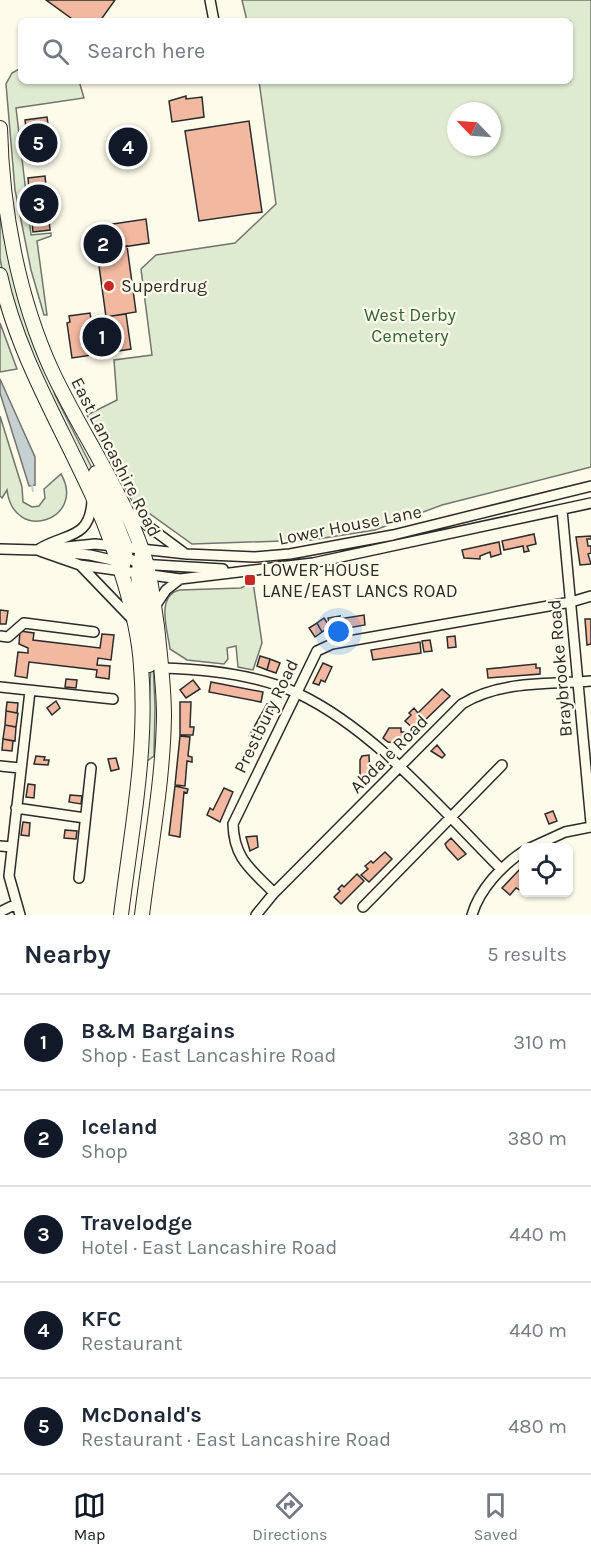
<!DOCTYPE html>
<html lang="en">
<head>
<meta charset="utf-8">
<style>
  :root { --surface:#fff; --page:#f6f6f7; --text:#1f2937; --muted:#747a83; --line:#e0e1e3; --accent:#111827 }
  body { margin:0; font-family:Karla,sans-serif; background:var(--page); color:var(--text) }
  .controls { position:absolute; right:18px; bottom:18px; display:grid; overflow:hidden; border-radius:9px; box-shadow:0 2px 4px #0004 }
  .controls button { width:54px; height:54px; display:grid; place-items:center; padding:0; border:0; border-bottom:2px solid var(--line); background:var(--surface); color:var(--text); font:30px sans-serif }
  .compass { position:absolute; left:447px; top:102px; width:54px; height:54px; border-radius:50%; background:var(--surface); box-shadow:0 2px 4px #0004; rotate:295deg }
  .you { position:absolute; left:339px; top:632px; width:21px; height:21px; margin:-15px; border:4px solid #fff; border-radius:50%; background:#1a73e8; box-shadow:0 0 0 9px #1a73e833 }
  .badge { display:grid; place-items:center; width:39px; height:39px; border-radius:50%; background:var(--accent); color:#fff; font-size:20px; font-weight:700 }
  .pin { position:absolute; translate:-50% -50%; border:3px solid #fff; box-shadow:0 2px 6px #0006 }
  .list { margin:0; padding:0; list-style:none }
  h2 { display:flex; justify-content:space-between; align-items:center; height:78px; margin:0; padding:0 24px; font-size:26px }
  h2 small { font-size:20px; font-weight:400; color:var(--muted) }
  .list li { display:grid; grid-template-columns:39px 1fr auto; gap:18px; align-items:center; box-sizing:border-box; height:96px; padding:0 24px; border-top:2px solid var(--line) }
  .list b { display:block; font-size:22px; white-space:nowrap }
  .list p { margin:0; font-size:20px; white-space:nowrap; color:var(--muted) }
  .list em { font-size:20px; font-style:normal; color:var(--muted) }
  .icon { flex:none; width:33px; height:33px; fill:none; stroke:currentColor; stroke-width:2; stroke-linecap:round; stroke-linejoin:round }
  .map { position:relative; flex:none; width:591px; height:915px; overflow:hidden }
  .search { position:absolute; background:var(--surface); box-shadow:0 2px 4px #0004; left:18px; right:18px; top:18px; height:66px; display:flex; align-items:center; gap:15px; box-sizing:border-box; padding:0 21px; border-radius:9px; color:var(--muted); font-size:22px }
  .sheet { height:558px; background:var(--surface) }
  nav { display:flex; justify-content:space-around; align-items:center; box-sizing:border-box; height:84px; border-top:2px solid var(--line); background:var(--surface); font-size:16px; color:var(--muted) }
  nav a { display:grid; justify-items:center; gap:3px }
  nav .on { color:var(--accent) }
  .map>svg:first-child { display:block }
</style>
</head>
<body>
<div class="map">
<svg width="591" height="915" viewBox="0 0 591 915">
  <rect width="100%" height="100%" fill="#fdfbea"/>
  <path fill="#deebd1" stroke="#74746e" stroke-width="1.5" fill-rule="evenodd" d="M242,0H591V467L442,505L375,530L311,540L192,544L132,501L87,415L117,400L114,360L152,355L141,269L156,255L235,243L276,204L259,81H570V21H247ZM456,111H492V147H456Z
    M21,68V81H79L84,98L16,108L31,235L51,233V236L37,241L47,315H44L31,270L15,190L6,84L12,73Z
    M0,202L55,395L95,474L92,483C58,415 12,333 0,258C0,240 0,220 0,202Z
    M0,323L17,369L0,372Z
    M0,416L22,487L23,502L32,507L39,506L45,498L44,489L61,474C87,519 14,545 7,490L2,498L0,496Z
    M253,582L262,643L253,670L238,667L236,646L227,648L228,659L224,664L187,660L170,649C168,632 155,595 180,590L241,588Z
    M151,661H153L155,707L154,756L147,761Z"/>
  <path fill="#c7d0d0" stroke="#74746e" stroke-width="1.5" d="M0,379L35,457V485L29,486L0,393Z"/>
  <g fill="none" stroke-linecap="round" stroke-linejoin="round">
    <path stroke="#c7d0d0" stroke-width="2" d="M32,485L33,491"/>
  </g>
  <path fill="#f2b8a0" stroke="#2b2b2b" stroke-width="1.5" d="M46,0H115L100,21H75Z
    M186,96V99L202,97L204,117L172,122L169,101Z
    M47,117L52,154L30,157L25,120Z
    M249,121L262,212L199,221L185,131Z
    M133,136L136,158L121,160L118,137Z
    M45,176L50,230L33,232L28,178Z
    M146,219L149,243L91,252L89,239L95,238L93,227Z
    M127,246L136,312L106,317L97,251Z
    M90,313L91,319L126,314L131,349L72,358L67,323L70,322L69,316Z
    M534,534L536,544L527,546L529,551L524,552L523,546L504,550L502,541Z
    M591,536V539H587L588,546H591V553L588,554L591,564L580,565L576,537Z
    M499,542L501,554L491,557L490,552L480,556V559L464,558L462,550Z
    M0,610L8,611L6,624H0Z
    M364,615L365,625L331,631L328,618L340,616L339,619Z
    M324,618L330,627L322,632L317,623Z
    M585,619H591V644L587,645Z
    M317,623L322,632L315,637L309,628Z
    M20,631L34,633L33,640L100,648L102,634L114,635L111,660L98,658L97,665L110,666L109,679L96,677L97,670L29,662L27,678L15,676L18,652L28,653V648L19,644Z
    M455,636L456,647L448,648L447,637Z
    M430,640L432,651L424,652L422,641Z
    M420,642L421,653L373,660L371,650Z
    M260,656L270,659L267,670L257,666Z
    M270,659L280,663L276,673L267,670Z
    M323,663L332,667L325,682L321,680L319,685L313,683Z
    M536,664V668H540V674L488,678L487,669Z
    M66,679L77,680L76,688L65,687Z
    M193,680L200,689L186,698L180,690Z
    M211,682L263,692L261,702L209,692Z
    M442,689L450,696L418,727L417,732L405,721L411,715L409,713L414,708L418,713Z
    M56,701L60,708L52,715L47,708Z
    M7,702L18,703L17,713L6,711Z
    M180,702H191L190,727H194L193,735H180Z
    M267,704L274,707L258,741L249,736Z
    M6,711L18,713L16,727L5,725Z
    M5,725L16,727L15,741L3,739Z
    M389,728H401V732H405L403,744L388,742L383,738Z
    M180,736L190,737L188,756L192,757V762L187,761L185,786L175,785Z
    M3,739L13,741L12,751L2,750Z
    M437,745L445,755L442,758L431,751Z
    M369,755L370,777H360V760L362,756Z
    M36,756L45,757L44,760H49L48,765L34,764Z
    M116,758L119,769L111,771L108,759Z
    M28,784L35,785L34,798L26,797Z
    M175,786L188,789L187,793L184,792L180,837L169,835Z
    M224,788L233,792L220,822L207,815L210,808L213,810Z
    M70,795L82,796L81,804L69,802Z
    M553,811L557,821L549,824L545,814Z
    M23,822L30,823L29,836L21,835Z
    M65,830L77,831L76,839L64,838Z
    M257,836L258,847L250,851L246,837Z
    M451,838L466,854L458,860L447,848L445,844Z
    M385,852L392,859L369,882L361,875L368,869L365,866L371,861L373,863Z
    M520,869L524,873V892L516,888L510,895L502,888Z
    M357,874L364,881L341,904L334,897L340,891L338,889L342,885L344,887Z"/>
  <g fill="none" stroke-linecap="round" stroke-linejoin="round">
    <defs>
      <path id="minor" d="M210,0L214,21
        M562,510L591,823
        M129,512L183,552
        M0,549L37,550L95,544L187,554L255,557L290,554L393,535L591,486
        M39,549C65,533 90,540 92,501
        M40,551L80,565L180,579L313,563L591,503
        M58,552L90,555L121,562
        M120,553L139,564L223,569
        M80,565L132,619
        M154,608L166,590L180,579
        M0,636L8,637L24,623L94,632
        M162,668C205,669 257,675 297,693C374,729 441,809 501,869
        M0,687L113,699
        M0,766L20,768
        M16,808L85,818
        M0,846L12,847
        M530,848L565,832L591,827
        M79,878L91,768
        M274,893C251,869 234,859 233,824L317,651L332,644L571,602L591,596
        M363,907L502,765
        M0,912L16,904
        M20,915L9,876L30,691
        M256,915L274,893L462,704C501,680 547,685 591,681
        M472,915C479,890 502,865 524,851"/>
      <path id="highway" d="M0,128C2,209 18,297 52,371C80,431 120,487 142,550C151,574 153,601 157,626C160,656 164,686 164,716C163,783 150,849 142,915
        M0,275C17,354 60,424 93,497C114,544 138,615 141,666C148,749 131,833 121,915
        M96,473L126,548L122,570
        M142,554L138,575L149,665"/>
    </defs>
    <use href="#minor" stroke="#2b2b2b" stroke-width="12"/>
    <use href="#highway" stroke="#2b2b2b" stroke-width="16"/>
    <use href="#minor" stroke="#fdfbea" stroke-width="9"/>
    <use href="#highway" stroke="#fdfbea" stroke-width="14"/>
  </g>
  <g fill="#c62828" stroke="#fdfbea" stroke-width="2">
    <circle cx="109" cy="286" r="6"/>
    <rect x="244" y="574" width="12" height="12" rx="3"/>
  </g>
  <g text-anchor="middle" stroke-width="4.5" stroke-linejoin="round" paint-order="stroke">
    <g font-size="18" fill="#2b2b2b" stroke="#fdfbea" text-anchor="start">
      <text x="121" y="292">Superdrug</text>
      <text x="262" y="576">LOWER HOUSE<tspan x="262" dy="21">LANE/EAST LANCS ROAD</tspan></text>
    </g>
    <g font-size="18" fill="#34623c" stroke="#fdfbea">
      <text x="410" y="321">West Derby<tspan x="410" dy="21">Cemetery</tspan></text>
    </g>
    <g font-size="18" fill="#2b2b2b" stroke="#fdfbea">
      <text transform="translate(116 457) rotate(63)" y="6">East Lancashire Road</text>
      <text transform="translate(350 525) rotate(-11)" y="6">Lower House Lane</text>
      <text transform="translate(560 668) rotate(-95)" y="6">Braybrooke Road</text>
      <text transform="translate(266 716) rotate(-64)" y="6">Prestbury Road</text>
      <text transform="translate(389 754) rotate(-45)" y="6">Abdale Road</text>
    </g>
  </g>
</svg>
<div class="controls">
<button><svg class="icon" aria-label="locate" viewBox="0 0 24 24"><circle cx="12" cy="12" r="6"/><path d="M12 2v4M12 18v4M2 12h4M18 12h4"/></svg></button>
</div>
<svg class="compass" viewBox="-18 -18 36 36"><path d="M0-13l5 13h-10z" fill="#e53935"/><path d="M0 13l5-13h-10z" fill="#747a83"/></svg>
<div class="you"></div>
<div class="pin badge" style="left:102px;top:337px">1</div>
<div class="pin badge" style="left:103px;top:244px">2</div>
<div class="pin badge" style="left:39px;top:204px">3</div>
<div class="pin badge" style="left:128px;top:147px">4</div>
<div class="pin badge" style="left:38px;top:143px">5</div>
<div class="search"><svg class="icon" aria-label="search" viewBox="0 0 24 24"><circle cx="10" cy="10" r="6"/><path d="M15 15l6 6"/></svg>Search here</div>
</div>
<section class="sheet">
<h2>Nearby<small>5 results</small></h2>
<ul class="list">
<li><span class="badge">1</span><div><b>B&amp;M Bargains</b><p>Shop · East Lancashire Road</p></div><em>310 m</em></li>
<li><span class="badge">2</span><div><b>Iceland</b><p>Shop</p></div><em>380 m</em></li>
<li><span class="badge">3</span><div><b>Travelodge</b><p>Hotel · East Lancashire Road</p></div><em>440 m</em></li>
<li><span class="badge">4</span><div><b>KFC</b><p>Restaurant</p></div><em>440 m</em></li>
<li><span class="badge">5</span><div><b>McDonald's</b><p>Restaurant · East Lancashire Road</p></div><em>480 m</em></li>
</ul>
</section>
<nav>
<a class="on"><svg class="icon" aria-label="map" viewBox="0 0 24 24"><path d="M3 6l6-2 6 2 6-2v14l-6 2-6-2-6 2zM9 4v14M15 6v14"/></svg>Map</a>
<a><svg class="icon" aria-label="directions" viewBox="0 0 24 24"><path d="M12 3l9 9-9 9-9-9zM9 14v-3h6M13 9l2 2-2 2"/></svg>Directions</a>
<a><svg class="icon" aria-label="saved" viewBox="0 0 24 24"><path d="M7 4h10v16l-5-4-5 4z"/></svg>Saved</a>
</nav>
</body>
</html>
